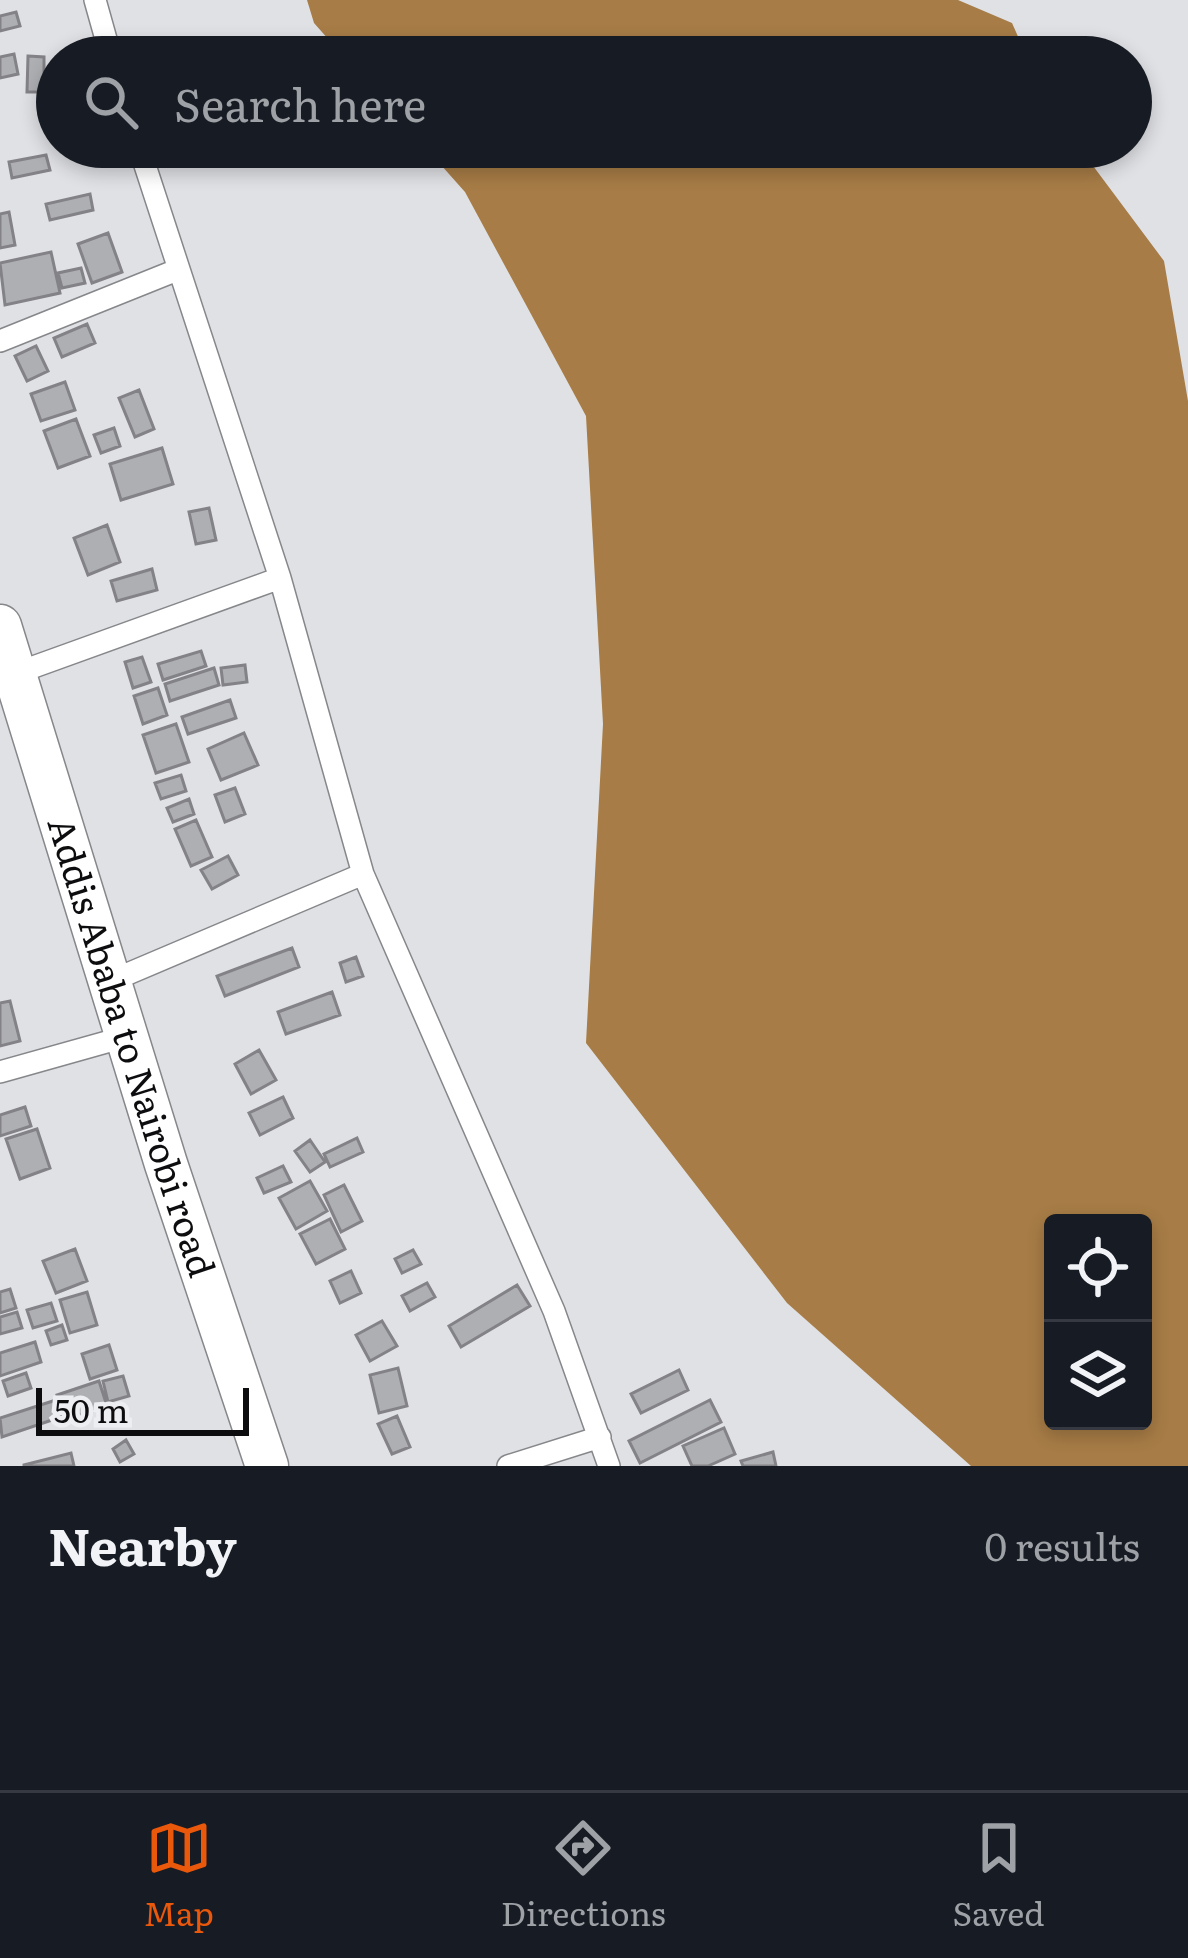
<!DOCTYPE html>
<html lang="en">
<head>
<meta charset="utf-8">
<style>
  :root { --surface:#171b24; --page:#20242c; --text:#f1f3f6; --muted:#9ea1a6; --line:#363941; --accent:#ea580c }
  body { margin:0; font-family:Literata,serif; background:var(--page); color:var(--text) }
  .controls { position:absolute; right:36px; bottom:36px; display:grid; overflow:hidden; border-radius:12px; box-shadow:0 6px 18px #0003 }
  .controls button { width:108px; height:108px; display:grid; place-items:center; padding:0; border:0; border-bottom:3px solid var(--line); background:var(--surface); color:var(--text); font:60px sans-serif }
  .scale { position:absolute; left:36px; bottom:30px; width:213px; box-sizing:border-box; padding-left:12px; border:6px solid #0d0d0f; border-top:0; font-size:33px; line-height:42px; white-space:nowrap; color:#0d0d0f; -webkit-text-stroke:9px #edeef2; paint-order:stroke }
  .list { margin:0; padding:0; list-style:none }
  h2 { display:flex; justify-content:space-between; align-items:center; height:156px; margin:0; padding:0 48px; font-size:51px }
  h2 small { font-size:39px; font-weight:400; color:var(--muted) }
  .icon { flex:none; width:66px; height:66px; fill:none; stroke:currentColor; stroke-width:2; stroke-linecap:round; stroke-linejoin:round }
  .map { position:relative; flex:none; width:1188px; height:1466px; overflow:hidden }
  .search { position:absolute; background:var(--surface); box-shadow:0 6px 18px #0003; left:36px; right:36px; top:36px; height:132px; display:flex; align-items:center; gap:30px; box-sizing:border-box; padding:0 42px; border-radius:66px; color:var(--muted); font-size:45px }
  .sheet { height:324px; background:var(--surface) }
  nav { display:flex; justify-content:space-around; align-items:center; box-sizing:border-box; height:168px; border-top:3px solid var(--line); background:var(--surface); font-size:33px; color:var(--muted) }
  nav a { display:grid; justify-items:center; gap:6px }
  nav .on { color:var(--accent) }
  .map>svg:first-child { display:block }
</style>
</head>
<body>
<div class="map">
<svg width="1188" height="1466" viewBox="0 0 1188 1466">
  <rect width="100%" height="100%" fill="#e0e1e5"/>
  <path fill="#a77c46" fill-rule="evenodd" d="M307,0H958L1012,23L1027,57H344L314,23Z
    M425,147H1079L1164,261L1188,401V1466H971L787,1303L586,1043L603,724L586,416L465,192ZM1053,1223H1143V1421H1053Z"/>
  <path fill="#aeafb3" stroke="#838387" stroke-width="3" d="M16,12L20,26L0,31V16Z
    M14,54L18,74L0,78V57Z
    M28,56L44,57V92H27Z
    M46,155L50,170L12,178L9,162Z
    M90,194L93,210L50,220L46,204Z
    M9,212L15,245L0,248V214Z
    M108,233L122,272L92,283L78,244Z
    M51,252L60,293L5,305L0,263Z
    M81,268L85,283L62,288L58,273Z
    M87,324L95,343L62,357L54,338Z
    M36,346L48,371L27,381L15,356Z
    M65,382L75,410L41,421L31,394Z
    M139,390L154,429L135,437L119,398Z
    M76,419L90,456L58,468L44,431Z
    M114,428L120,446L101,453L94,435Z
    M162,448L173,484L121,500L110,464Z
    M209,508L216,540L196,544L189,512Z
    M107,525L120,562L88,575L74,538Z
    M152,569L157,590L117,601L111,581Z
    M201,651L206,666L163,680L158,664Z
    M142,657L151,682L133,688L125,662Z
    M245,665L247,682L223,685L221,668Z
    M214,668L219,685L170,701L165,684Z
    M158,688L167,715L143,724L134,696Z
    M230,700L236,718L188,734L182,717Z
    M176,724L189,762L156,773L143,735Z
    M244,733L258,765L221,780L208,749Z
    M181,775L186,791L161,799L155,783Z
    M235,788L245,814L225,822L215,795Z
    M189,799L194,814L173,822L167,808Z
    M196,820L212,857L191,866L175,829Z
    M228,856L238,875L212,889L201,870Z
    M292,948L299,967L225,996L217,976Z
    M356,957L363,976L346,982L340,963Z
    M332,992L340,1015L286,1034L278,1012Z
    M10,1001L20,1041L0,1046V1003Z
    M259,1050L276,1080L251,1094L235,1064Z
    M283,1097L293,1118L260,1135L249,1113Z
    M25,1107L31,1126L0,1136V1115Z
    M37,1129L50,1168L20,1179L6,1139Z
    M357,1138L363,1152L330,1167L324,1154Z
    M310,1140L325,1162L310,1172L295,1151Z
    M283,1166L291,1182L264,1193L257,1178Z
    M310,1181L327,1211L296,1229L279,1198Z
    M344,1185L362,1221L341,1232L324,1195Z
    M330,1219L345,1249L316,1264L300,1234Z
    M75,1249L87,1281L56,1293L43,1261Z
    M413,1250L421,1264L402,1273L395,1259Z
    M351,1271L361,1293L340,1303L330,1281Z
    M427,1283L435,1297L410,1311L402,1296Z
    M517,1285L530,1306L461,1347L449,1326Z
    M10,1289L16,1308L0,1313V1292Z
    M87,1292L97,1325L70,1333L60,1300Z
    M51,1303L57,1321L33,1328L27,1310Z
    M17,1312L22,1328L0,1334V1317Z
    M382,1321L397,1346L370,1361L356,1335Z
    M62,1325L67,1340L51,1345L46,1331Z
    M35,1342L41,1362L0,1376V1353Z
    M109,1345L117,1370L90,1379L82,1354Z
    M398,1368L407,1406L379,1413L370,1375Z
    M679,1370L688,1390L641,1413L631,1394Z
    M26,1373L31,1388L8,1396L3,1381Z
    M123,1376L129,1396L108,1402L103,1381Z
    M99,1381L107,1406L65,1420L57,1395Z
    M56,1400L61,1417L2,1437L0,1418Z
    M710,1400L721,1422L640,1463L629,1441Z
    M397,1416L410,1447L392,1454L378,1424Z
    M724,1428L735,1454L708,1466H692L683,1446Z
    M126,1440L134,1454L120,1462L113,1449Z
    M773,1452L776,1466H743L741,1461Z
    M71,1453L74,1466H24V1465Z"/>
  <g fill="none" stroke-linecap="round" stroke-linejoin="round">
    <defs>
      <path id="street" d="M95,0L111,57
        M139,147L280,578L363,874L554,1311L609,1466
        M0,341L177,270
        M14,674L280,578
        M111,981L363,874
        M0,1072L128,1036
        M508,1466L600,1437"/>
      <g id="highway">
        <path id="s1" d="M0,626L166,1164L267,1466"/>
      </g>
    </defs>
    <use href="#street" stroke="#86878a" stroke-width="24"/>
    <use href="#highway" stroke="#86878a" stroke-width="45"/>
    <use href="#street" stroke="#fff" stroke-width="21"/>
    <use href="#highway" stroke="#fff" stroke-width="42"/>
  </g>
  <g text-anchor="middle" stroke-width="9" stroke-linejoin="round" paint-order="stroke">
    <g font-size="36" fill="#0d0d0f" stroke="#edeef2">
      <text dy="13" stroke="none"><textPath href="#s1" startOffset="441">Addis Ababa to Nairobi road</textPath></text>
    </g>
  </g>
</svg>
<div class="controls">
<button><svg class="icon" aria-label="locate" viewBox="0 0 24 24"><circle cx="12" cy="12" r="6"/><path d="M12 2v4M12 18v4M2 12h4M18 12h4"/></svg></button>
<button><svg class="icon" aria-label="layers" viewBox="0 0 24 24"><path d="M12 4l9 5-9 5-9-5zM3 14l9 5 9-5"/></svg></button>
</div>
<div class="scale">50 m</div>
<div class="search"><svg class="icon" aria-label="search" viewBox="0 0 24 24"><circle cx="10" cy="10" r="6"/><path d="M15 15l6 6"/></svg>Search here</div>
</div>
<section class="sheet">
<h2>Nearby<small>0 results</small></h2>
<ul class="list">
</ul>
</section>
<nav>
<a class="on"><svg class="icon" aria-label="map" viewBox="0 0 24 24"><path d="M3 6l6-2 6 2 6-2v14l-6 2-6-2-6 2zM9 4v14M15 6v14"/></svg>Map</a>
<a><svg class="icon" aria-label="directions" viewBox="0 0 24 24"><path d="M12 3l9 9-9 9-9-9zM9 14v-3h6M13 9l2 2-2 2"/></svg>Directions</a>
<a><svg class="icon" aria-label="saved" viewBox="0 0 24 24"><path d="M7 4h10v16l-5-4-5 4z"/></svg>Saved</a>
</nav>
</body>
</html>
